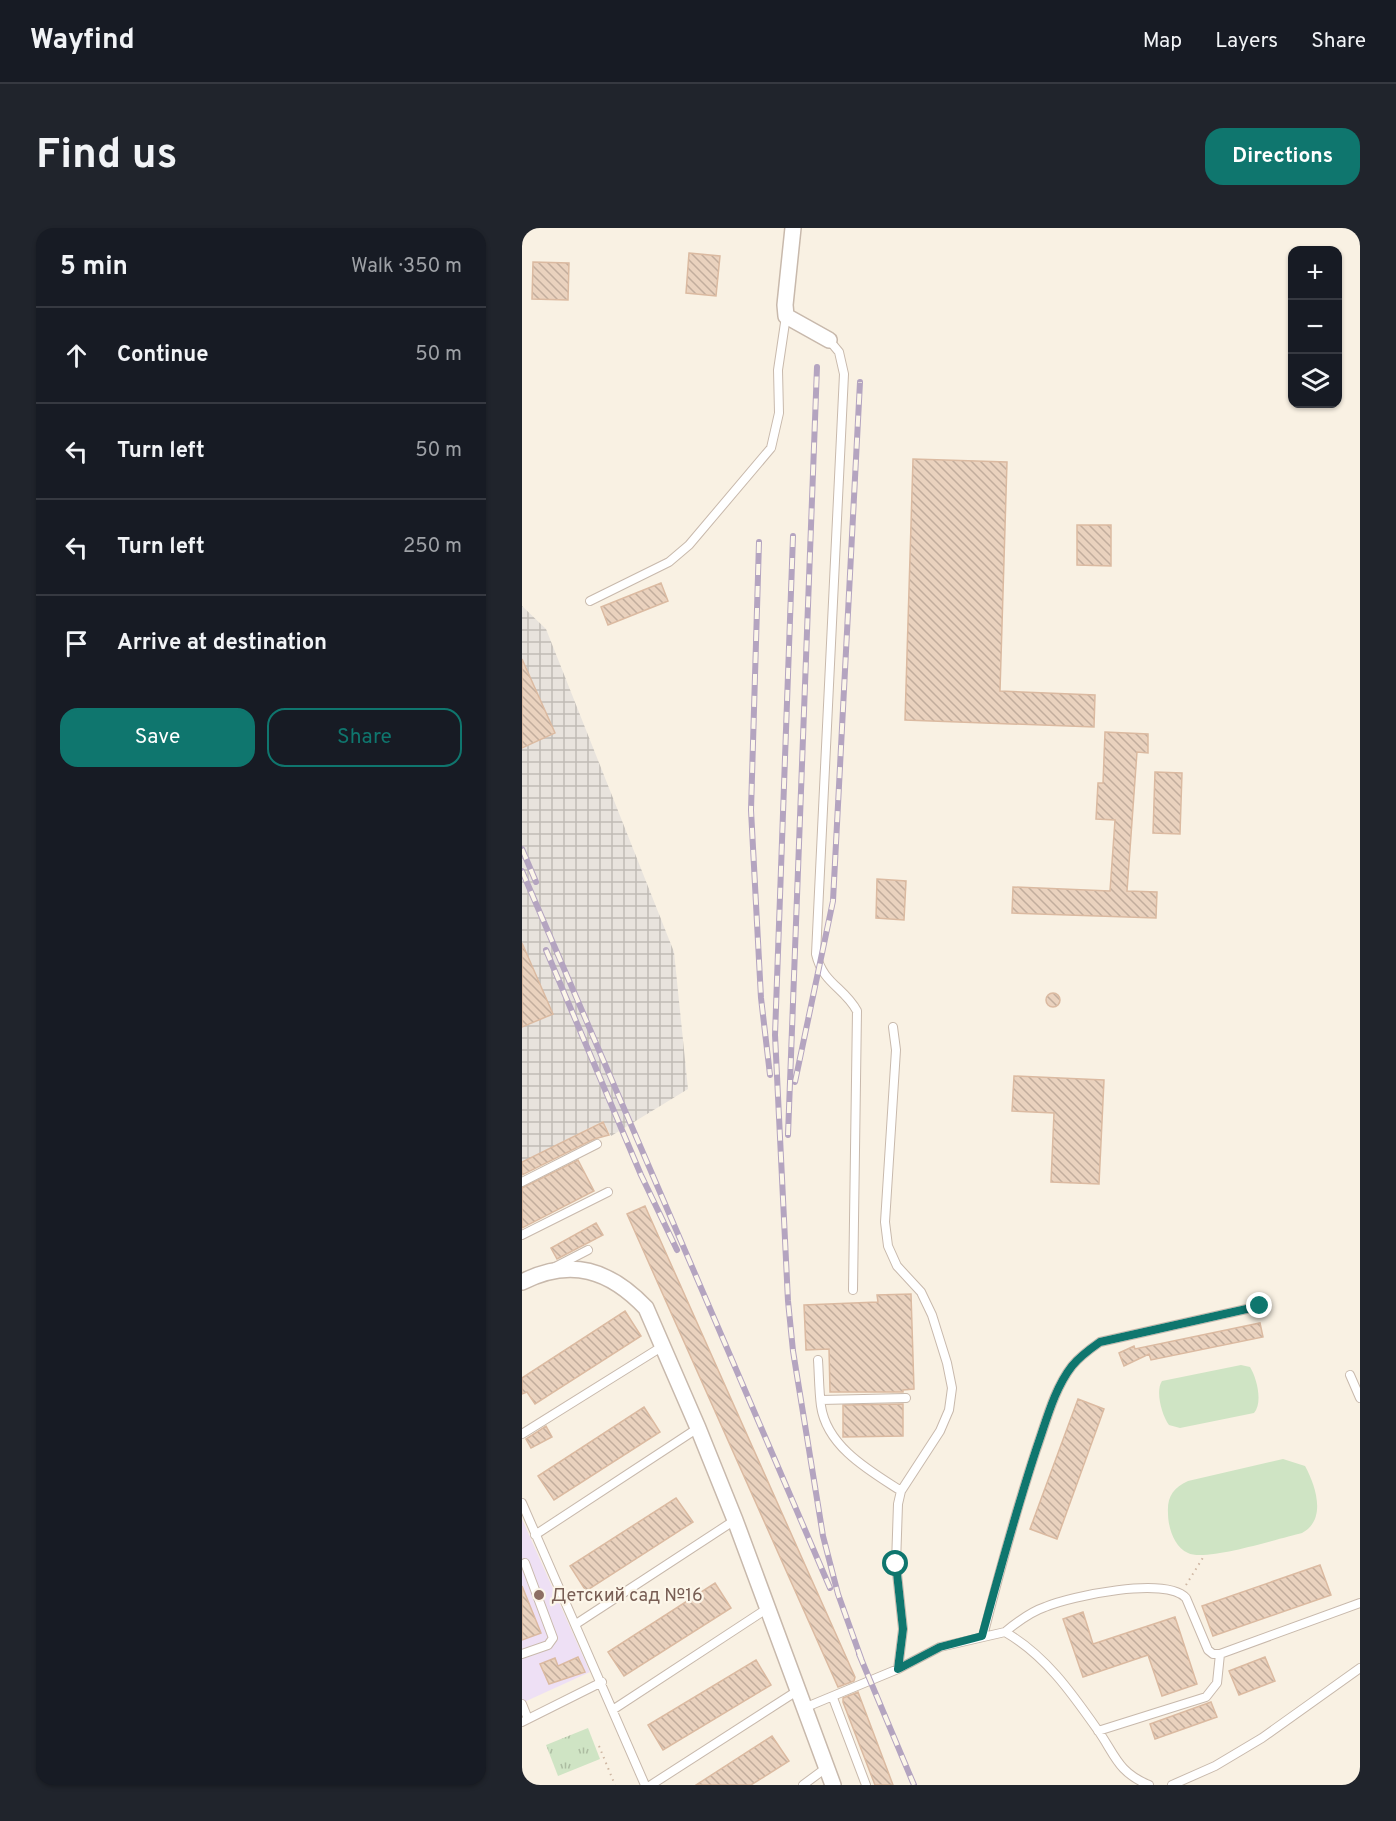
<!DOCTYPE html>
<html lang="en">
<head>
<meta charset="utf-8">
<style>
  :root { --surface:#171b24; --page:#20242c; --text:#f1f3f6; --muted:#9ea1a6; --line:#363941; --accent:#0f766e }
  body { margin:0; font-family:Overpass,sans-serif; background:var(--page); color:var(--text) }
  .controls { position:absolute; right:18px; top:18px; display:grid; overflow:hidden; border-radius:12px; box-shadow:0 2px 4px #0004 }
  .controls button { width:54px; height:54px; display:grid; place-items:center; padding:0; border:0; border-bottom:2px solid var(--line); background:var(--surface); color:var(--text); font:30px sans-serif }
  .stop { position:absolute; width:18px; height:18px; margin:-14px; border:4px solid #0f766e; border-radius:50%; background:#fff }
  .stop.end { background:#0f766e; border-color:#fff; box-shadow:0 2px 6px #0008 }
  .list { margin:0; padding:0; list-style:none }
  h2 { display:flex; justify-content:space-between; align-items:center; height:78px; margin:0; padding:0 24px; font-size:26px }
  h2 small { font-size:20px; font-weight:400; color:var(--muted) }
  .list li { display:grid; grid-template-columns:39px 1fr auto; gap:18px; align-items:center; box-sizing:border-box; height:96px; padding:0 24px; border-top:2px solid var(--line) }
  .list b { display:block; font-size:22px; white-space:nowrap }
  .list em { font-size:20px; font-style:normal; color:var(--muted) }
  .actions { display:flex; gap:12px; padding:18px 24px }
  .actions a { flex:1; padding:14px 0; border:2px solid var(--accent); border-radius:18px; text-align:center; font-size:21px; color:var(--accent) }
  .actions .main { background:var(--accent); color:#fff }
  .icon { flex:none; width:33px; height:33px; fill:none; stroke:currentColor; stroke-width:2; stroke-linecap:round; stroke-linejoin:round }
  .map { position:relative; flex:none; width:838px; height:1557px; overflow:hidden; border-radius:18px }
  header { display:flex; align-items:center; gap:36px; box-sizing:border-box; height:84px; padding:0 30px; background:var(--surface); border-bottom:2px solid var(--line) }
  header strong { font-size:28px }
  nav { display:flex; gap:33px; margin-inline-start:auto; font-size:21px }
  .intro { display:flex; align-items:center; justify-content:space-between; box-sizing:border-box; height:144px; padding:0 36px }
  h1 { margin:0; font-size:42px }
  .button { padding:15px 27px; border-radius:18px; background:var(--accent); color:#fff; font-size:21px; font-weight:700 }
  main { display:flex; gap:36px; padding:0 36px }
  aside { flex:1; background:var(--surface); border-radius:18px; box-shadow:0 2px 4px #0004 }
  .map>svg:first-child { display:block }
</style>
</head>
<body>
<header>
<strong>Wayfind</strong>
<nav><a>Map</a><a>Layers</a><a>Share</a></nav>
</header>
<div class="intro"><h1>Find us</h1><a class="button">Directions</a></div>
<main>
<aside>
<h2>5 min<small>Walk · 350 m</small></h2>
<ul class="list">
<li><svg class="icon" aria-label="ahead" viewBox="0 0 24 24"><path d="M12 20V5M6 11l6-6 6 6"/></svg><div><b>Continue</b></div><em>50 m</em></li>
<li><svg class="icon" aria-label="left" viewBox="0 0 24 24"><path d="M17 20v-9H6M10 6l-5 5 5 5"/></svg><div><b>Turn left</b></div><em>50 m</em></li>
<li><svg class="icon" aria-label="left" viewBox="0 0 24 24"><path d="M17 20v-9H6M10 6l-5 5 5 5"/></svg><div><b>Turn left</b></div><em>250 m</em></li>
<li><svg class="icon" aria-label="arrive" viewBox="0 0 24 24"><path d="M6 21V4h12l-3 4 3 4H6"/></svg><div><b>Arrive at destination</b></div></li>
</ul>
<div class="actions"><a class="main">Save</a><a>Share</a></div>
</aside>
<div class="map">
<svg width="838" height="1557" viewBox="0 0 838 1557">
  <defs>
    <pattern id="industrial-grid" width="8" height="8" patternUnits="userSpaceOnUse" patternTransform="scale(1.5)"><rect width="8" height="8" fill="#e8e3dd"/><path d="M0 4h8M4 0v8" fill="none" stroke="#c0bbb5"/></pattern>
    <pattern id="park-tufts" width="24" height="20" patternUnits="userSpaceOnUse" patternTransform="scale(1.5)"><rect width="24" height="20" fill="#cfe4c4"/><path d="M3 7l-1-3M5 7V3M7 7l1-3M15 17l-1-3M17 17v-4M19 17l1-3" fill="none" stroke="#acbca1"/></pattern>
    <pattern id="building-back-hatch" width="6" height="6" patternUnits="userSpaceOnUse" patternTransform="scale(1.5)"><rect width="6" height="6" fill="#ead2be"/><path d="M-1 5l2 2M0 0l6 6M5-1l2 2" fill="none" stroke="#c2ad9d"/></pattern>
  </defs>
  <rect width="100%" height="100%" fill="#f9f1e3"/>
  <path fill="url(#industrial-grid)" d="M0,378L24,401L152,724L166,861L89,908L81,893L0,934Z"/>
  <path fill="#eee0f5" d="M0,1291L68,1444L0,1475Z"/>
  <path fill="#cfe4c4" d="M719,1137L728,1139C735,1150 741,1175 732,1185L658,1200L647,1197C640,1188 633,1163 640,1153Z
    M761,1231L783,1238C794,1258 805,1292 780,1305C758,1310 684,1334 666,1325C652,1319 646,1299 646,1285C645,1269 651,1260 666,1253Z"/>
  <path fill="url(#park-tufts)" d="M66,1500L78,1531L36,1548L24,1517Z"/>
  <path fill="url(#building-back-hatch)" stroke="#dbbaa1" stroke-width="1.5" d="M167,25L198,28L194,68L164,65Z
    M11,34L47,35L46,72L10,71Z
    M391,231L485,234L478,463L573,467L572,499L383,492Z
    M555,297H589V338L555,337Z
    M139,355L146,373L86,397L79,379Z
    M0,431L33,505L0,520Z
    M583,504L626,506V525L615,524L605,663L635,664L634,690L490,685L491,659L588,663L593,592L574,591L576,555H581Z
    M633,544L660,545L658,606L631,605Z
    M355,651L384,653L382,692L354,690Z
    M0,715L31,786L0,799Z
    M524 772a7 7 0 1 1 14 0a7 7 0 1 1-14 0Z
    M492,848L582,852L577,956L529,954L532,885L490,883Z
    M81,894L87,907L72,911L0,947V934Z
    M56,932L72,963L0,1000V960Z
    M123,978L333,1449L332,1453L316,1459L105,986Z
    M74,995L81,1007L35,1031L29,1020Z
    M389,1066L392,1161L381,1162V1164H308L307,1121L284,1122L282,1077L356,1074L355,1067Z
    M103,1083L119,1108L13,1176L5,1164L0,1166V1150Z
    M738,1095L741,1109L629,1132L627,1126L602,1138L597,1125L612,1118L613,1121Z
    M556,1171L582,1181L535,1311L508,1301Z
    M381,1176V1208L321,1209V1177Z
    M122,1179L138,1204L32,1272L16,1248Z
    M24,1198L30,1209L9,1220L4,1211Z
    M154,1270L171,1294L64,1363L48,1338Z
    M798,1337L809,1367L691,1408L680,1378Z
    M193,1355L209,1380L102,1448L86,1424Z
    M0,1358L19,1405L0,1412Z
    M561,1384L571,1416L653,1389L675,1456L640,1468L626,1427L561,1449L541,1391Z
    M56,1429L63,1444L27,1456L18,1436L33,1430L36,1438Z
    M743,1429L753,1453L717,1467L707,1443Z
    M234,1432L249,1457L141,1522L126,1497Z
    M336,1464L371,1557H353L321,1474V1470Z
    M689,1474L695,1489L633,1511L628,1496Z
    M250,1508L267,1533L229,1557H174Z"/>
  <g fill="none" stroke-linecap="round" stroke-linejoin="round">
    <defs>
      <path id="service" d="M307,112L317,124L322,146L294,726C301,756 322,759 335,783L331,1062
        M68,373L147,334L167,317L249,220L257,185L256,142L264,88
        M371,799L374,822L363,994L366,1018L375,1038L399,1064L410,1087L425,1135L430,1160L427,1182L418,1203L379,1263L376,1276L374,1336L381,1401L376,1441
        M0,954L75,916
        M0,1007L86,964
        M33,1039L66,1022
        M296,1132C297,1147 297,1163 299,1178C305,1219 348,1243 379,1263
        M828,1147L838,1170
        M299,1172L384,1170
        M0,1206L141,1118
        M0,1275L123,1557
        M13,1307L176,1200
        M54,1396L213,1292
        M483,1404C495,1394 508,1384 523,1379C549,1368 644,1348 664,1370L686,1422L691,1426H698L838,1375
        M461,1408C477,1345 494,1283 514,1222C524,1194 532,1161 550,1138C558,1128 568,1121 578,1114L738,1078
        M0,1426L26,1417L31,1410L3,1335
        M311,1470L344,1557
        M0,1476L6,1491
        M282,1480L376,1441L418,1419L483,1404C523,1427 549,1464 575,1501C593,1526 595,1544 627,1557
        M92,1481L246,1380
        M0,1494L80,1454
        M576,1503L684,1469L695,1455L698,1426
        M129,1557L275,1463
        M281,1557L304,1540
        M650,1557L693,1538L740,1510L838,1440"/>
      <path id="minor" d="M271,0L263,77L264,88L307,112
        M0,1054C49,1029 88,1042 124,1080L176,1200L213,1292L311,1557"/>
    </defs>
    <use href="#service" stroke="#c8b9ac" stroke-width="10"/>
    <use href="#minor" stroke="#c8b9ac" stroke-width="18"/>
    <path stroke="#ceb6a2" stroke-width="2" stroke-dasharray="1.5 4.5" stroke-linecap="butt" d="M664,1357L682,1328
      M77,1518L93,1557"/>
    <use href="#service" stroke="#fff" stroke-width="8"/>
    <use href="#minor" stroke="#fff" stroke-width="15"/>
    <defs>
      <path id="rail" d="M271,308L253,807L266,1073L271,1123L301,1308L316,1366L340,1433
        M237,314L229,582L239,770L248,847
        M0,621L14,654
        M0,643L308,1360
        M24,722L119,947L155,1022
        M273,854L311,673L338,154
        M266,907L295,139
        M337,1426L392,1557"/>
    </defs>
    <use href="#rail" stroke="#b4a4c0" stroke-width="6"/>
    <use href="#rail" stroke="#fcf6e9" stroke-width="4" stroke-dasharray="11" stroke-linecap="butt"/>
  </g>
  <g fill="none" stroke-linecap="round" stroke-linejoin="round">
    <path stroke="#0f766e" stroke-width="8" d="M374,1336L381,1401L376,1441L418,1419L460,1408C477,1345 494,1283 514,1222C524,1194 532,1161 550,1138C558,1128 568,1121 578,1114L738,1078"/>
  </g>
  <circle fill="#8d6e63" stroke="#fcf6e9" stroke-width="2" cx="17" cy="1367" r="6"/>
  <g text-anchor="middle" stroke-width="4.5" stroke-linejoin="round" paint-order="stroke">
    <g font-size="18" fill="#785e54" stroke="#fcf6e9" text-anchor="start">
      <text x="29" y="1373">Детский сад №16</text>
    </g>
  </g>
</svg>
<div class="controls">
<button>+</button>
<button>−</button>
<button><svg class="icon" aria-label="layers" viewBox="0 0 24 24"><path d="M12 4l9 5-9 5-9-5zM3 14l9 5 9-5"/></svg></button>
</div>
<div class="stop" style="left:374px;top:1336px"></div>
<div class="stop end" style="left:738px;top:1078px"></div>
</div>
</main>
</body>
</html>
